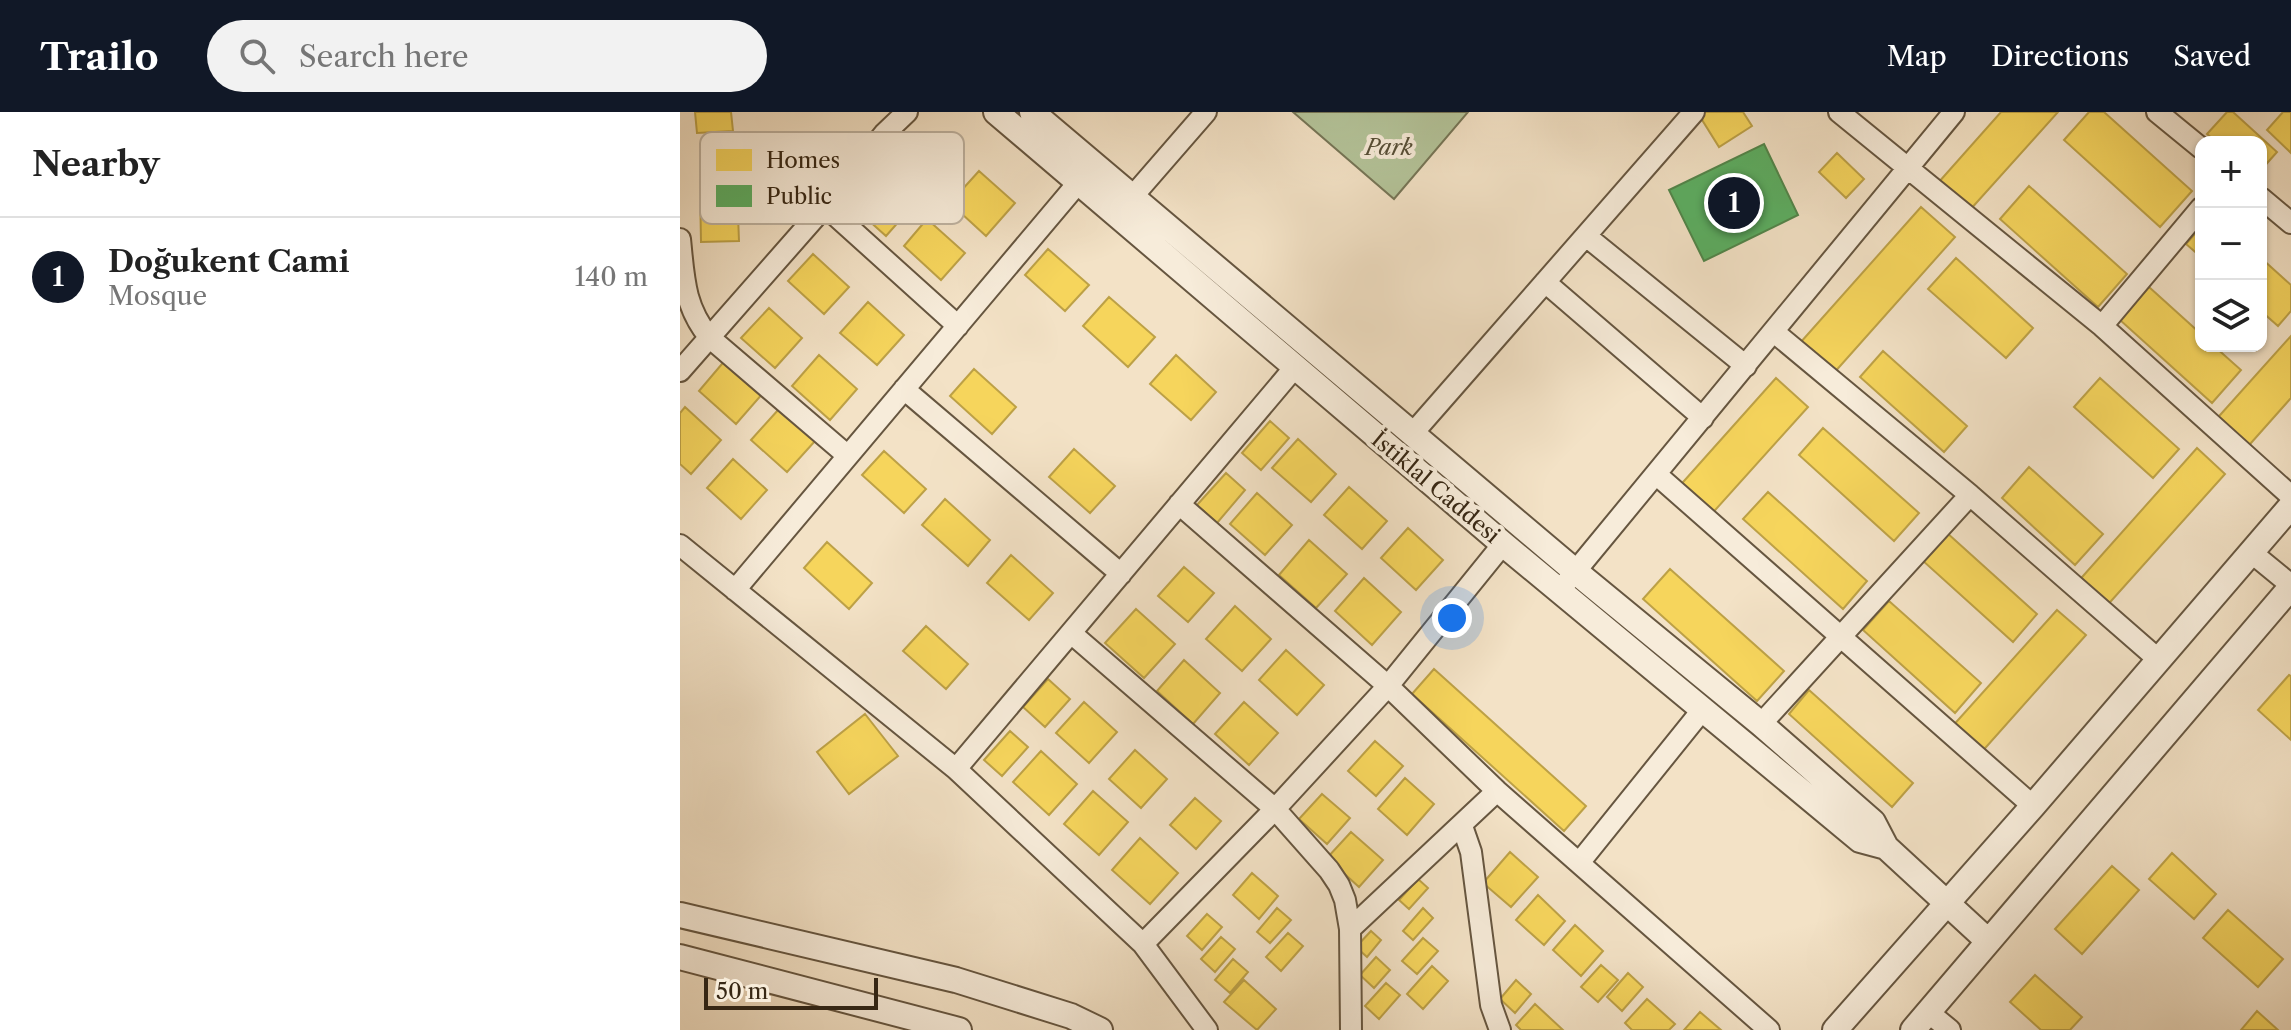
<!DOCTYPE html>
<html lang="en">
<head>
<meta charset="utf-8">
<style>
  :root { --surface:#fff; --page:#f2f2f2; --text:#222; --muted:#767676; --line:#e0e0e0; --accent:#111827 }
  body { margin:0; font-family:"Libre Caslon Text",serif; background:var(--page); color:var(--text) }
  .controls { position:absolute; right:24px; top:24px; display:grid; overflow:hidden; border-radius:16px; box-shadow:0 2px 6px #0004 }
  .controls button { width:72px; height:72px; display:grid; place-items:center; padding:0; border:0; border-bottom:2px solid var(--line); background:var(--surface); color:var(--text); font:40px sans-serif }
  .scale { position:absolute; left:24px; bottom:20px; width:174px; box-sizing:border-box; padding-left:8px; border:4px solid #372714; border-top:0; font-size:22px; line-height:28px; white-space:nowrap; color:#372714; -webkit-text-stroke:6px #f7ecda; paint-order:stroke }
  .you { position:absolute; left:772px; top:506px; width:28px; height:28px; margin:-20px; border:6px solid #fff; border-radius:50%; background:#1a73e8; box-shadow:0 0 0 12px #1a73e833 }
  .badge { display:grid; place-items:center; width:52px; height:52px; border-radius:50%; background:var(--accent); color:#fff; font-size:26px; font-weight:700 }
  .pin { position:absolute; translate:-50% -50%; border:4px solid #fff; box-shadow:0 2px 8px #0006 }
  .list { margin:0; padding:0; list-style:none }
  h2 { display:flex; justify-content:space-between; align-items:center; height:104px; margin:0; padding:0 32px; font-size:34px }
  h2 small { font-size:26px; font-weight:400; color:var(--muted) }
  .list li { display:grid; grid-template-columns:52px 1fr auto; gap:24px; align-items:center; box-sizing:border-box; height:120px; padding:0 32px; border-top:2px solid var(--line) }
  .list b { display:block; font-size:30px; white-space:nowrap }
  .list p { margin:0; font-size:26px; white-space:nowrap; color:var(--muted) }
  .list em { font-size:26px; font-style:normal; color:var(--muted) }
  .icon { flex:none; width:44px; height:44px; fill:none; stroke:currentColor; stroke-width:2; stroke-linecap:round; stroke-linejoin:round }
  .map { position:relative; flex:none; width:1611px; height:918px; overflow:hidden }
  header { display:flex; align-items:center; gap:48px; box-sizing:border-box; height:112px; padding:0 40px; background:var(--accent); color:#fff }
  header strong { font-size:38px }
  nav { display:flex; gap:44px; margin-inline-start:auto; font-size:28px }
  .search { width:560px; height:72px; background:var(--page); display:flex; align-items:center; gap:20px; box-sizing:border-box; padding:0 28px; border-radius:44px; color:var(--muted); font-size:30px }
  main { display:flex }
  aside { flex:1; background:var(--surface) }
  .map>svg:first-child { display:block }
</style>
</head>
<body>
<header>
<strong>Trailo</strong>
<div class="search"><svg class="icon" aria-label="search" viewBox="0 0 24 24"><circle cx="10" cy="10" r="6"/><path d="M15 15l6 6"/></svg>Search here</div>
<nav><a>Map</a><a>Directions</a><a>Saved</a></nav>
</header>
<main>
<aside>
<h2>Nearby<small></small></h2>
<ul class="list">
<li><span class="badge">1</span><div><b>Doğukent Cami</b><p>Mosque</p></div><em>140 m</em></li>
</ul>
</aside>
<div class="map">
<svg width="1611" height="918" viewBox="0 0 1611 918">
  <rect width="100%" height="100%" fill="#f3e2c6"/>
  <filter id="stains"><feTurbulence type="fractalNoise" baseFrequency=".0025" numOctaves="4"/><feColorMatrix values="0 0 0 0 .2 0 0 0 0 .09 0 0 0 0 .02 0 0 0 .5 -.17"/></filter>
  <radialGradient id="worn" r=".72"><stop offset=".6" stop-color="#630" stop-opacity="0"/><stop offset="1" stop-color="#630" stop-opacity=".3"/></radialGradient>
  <path fill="#b4c49a" stroke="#767657" stroke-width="2" d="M613,0H788L714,87Z"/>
  <path fill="#f6d55c" stroke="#bda146" stroke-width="2" d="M15,0H51L53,19L17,21Z
    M1024,0H1063L1072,14L1039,35L1019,3Z
    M1321,0H1378L1289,99L1258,71Z
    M1409,0H1424L1512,79L1480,115L1384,28Z
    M1547,0H1553L1597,40L1581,58V30H1536L1527,22Z
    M1603,0H1611V41L1587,18Z
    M1157,41L1184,67L1166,86L1139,60Z
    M299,59L335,91L306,124L270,91Z
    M193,64L229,98L206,124L169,91Z
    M1349,74L1447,162L1418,195L1320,107Z
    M20,76H57L59,129L21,130Z
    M1241,95L1275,125L1153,262L1120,231Z
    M247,107L285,141L261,168L224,134Z
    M1521,115V145L1506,132Z
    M368,137L409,173L385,199L345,163Z
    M133,142L169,175L144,202L108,169Z
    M1276,146L1353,216L1326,246L1248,177Z
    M1581,146L1611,173V199L1598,214L1581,199Z
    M1469,175L1521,222V234H1534L1561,258L1532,291L1440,208Z
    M429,185L475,225L448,255L403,214Z
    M188,190L224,223L197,253L160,221Z
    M89,196L122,226L95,256L61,226Z
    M1611,224V286L1563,340L1532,312Z
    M1203,239L1287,314L1264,340L1180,265Z
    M139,243L177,277L150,308L112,274Z
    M496,243L536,280L511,308L470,272Z
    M47,246L84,280L56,312L19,279Z
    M294,257L336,295L312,322L270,284Z
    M1096,266L1128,295L1028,406L996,378Z
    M1420,266L1499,337L1473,366L1394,295Z
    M5,295L41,328L11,362L0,352V301Z
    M99,297L135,329L107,360L71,328Z
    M590,309L609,326L581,358L562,341Z
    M1143,316L1239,401L1214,429L1119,343Z
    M618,327L656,362L631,390L592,356Z
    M1517,336L1545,362L1423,498L1395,473Z
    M394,337L435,374L410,401L369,365Z
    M204,339L246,377L224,401L182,363Z
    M53,347L87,378L61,407L27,376Z
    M1349,355L1423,422L1395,453L1322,386Z
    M546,361L565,378L537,411L517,393Z
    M669,375L707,409L682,437L644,403Z
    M1088,380L1187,469L1163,497L1063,407Z
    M577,381L612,413L585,443L550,412Z
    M265,387L310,428L288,454L242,413Z
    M728,416L763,448L736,478L701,446Z
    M1266,420L1357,502L1333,530L1242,448Z
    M629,428L667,462L636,496L599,463Z
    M147,430L192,471L169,497L124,456Z
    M331,443L373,481L349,508L307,471Z
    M504,455L534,481L508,510L478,484Z
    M990,457L1104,559L1077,589L963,487Z
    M684,466L721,500L692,533L655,499Z
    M1209,489L1301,571L1275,601L1183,518Z
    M555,494L591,527L562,559L526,527Z
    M456,497L495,532L464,566L425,531Z
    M1377,498L1406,523L1299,643L1270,617Z
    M246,514L288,552L266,577L223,539Z
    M606,538L644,573L617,603L579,568Z
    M504,548L540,581L513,612L477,579Z
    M754,557L906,694L884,719L732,582Z
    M1609,563L1611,564V628L1578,598Z
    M368,567L390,587L365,615L343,595Z
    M1129,578L1233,671L1212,695L1109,602Z
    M404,590L437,620L409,651L376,621Z
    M564,590L598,621L569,653L535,622Z
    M185,602L218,644L169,682L137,640Z
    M330,619L348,635L322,664L304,648Z
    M695,629L723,654L696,684L668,659Z
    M455,638L487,667L461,696L429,667Z
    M361,639L397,672L369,703L333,670Z
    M725,666L754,692L727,723L698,697Z
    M413,679L448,710L419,743L384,712Z
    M642,682L670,706L647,732L619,707Z
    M515,686L541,709L516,737L490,713Z
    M671,720L703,748L679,775L647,746Z
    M460,726L498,761L470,792L432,758Z
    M830,740L858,765L831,795L803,771Z
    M1492,741L1536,782L1514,807L1469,767Z
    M1432,754L1459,778L1402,842L1375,817Z
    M572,761L598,784L579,807L553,783Z
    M738,767L748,776L729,797L719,788Z
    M858,783L885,809L864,833L836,808Z
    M597,796L611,808L590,831L577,820Z
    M743,796L753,806L733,828L723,819Z
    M1548,798L1603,847L1578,875L1523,826Z
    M527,802L542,815L522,838L507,824Z
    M895,813L923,839L901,864L873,838Z
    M691,819L701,828L687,845L676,835Z
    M608,821L623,834L601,859L586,845Z
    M541,825L555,837L535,860L521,847Z
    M743,826L758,839L737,862L722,849Z
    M696,845L710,858L694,876L680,863Z
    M553,847L568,860L550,881L535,868Z
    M921,853L938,868L918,890L901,875Z
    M752,854L768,869L743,897L727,882Z
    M948,861L963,875L942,899L927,885Z
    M1355,863L1402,905L1390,918H1361L1330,890Z
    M564,868L596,897L577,918L544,890Z
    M836,868L851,882L835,901L820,887Z
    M706,871L720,883L699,907L685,894Z
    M967,887L995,912L989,918H952L945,911Z
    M855,892L883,918H841L836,913Z
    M1577,899L1598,918H1561Z
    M1020,900L1041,918H1004Z"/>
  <path fill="#5aae61" stroke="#50864a" stroke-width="2" d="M1084,32L1118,103L1024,149L989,78Z"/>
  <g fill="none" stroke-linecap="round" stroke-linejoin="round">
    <defs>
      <path id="minor" d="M1159,0L1422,214L1611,384
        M1477,0L1521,36
        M453,84L526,0
        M1581,86L1611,111
        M145,94L278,214
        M906,124L1066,254
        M0,127C4,166 4,194 29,225L168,344
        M865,170L1023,306
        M1422,214L1521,96
        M1094,220L1290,383L1479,548
        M0,259L145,94L204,22L227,0
        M224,277L441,462
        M733,321L1014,0
        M977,363L1353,694
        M499,392L708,574L817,679L1089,918
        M0,433L276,657L463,832L527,918
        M1572,441L1611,473
        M55,478L398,71
        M880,478L1274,0
        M391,521L595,697L649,758L659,773L665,788L670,817
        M1081,612L1290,383
        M276,657L615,255
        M782,714L791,740L811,893L820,918
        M899,751L1023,597
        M463,832L595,697L708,574L823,432
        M1248,900L1270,918
        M671,918L670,817L817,679"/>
      <path id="tertiary" d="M316,0L823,432L1180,728L1206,735
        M352,0L896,460L1081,612L1193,710L1206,735L1308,829
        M0,803L276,868L391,904L420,918
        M0,845L279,918
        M1155,918L1353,694L1611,394
        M1233,918L1611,475"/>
    </defs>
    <use href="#minor" stroke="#665640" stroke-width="24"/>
    <use href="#tertiary" stroke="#665640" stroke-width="28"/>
    <use href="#minor" stroke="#f7ecda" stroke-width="20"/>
    <use href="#tertiary" stroke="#f7ecda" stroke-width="24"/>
  </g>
  <g text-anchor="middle" stroke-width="8" stroke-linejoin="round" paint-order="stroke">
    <g font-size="22" font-style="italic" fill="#564e36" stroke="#f7ecda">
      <text x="709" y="43">Park</text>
    </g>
    <g font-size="22" fill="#372714" stroke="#f7ecda">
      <text transform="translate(756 375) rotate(40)" y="8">İstiklal Caddesi</text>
    </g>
  </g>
  <rect x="20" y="20" width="264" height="92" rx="12" fill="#f7ecda" stroke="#bdb19f" stroke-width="2"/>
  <rect x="36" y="37" width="36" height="22" fill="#f6d55c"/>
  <rect x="36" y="73" width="36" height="22" fill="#5aae61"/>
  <g font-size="22" fill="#372714">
    <text x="86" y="56">Homes</text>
    <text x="86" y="92">Public</text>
  </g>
  <rect width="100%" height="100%" filter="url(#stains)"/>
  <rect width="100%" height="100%" fill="url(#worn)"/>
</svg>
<div class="controls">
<button>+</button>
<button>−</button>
<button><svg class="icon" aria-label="layers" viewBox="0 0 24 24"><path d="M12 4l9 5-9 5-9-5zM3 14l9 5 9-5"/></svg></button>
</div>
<div class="scale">50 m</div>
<div class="you"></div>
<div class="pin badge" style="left:1054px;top:91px">1</div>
</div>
</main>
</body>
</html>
